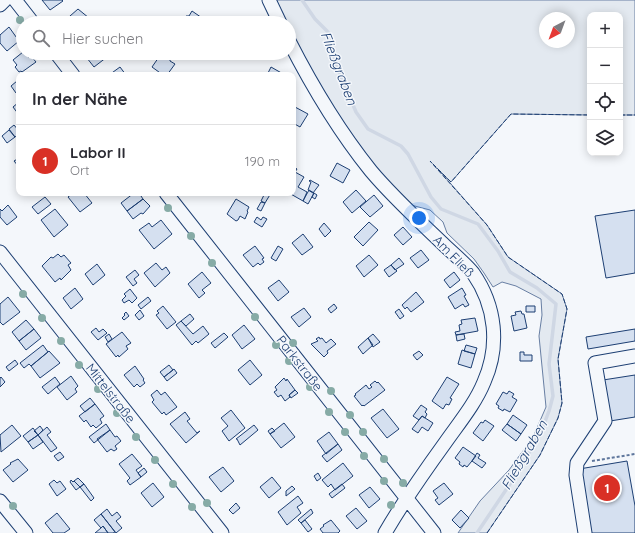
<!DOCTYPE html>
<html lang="de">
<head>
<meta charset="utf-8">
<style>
  :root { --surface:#fff; --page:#f7f7f7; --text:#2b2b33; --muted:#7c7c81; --line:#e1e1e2; --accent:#d93025 }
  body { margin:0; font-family:Quicksand,sans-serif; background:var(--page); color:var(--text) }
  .controls { position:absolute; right:12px; top:12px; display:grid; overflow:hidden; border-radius:8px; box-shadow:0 2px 10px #0003 }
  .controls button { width:36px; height:36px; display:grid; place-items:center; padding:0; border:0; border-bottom:1px solid var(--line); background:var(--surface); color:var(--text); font:20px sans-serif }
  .compass { position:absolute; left:539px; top:12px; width:36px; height:36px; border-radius:50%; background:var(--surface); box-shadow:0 2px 10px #0003; rotate:221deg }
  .you { position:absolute; left:419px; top:218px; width:14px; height:14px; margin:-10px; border:3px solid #fff; border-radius:50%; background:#1a73e8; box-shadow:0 0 0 6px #1a73e833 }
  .badge { display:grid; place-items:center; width:26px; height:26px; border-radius:50%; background:var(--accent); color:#fff; font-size:13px; font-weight:700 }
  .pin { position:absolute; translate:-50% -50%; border:2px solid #fff; box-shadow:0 1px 4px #0006 }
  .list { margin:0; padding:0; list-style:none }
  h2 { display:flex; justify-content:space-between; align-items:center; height:52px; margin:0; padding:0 16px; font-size:17px }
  h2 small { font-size:13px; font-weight:400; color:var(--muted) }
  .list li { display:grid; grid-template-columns:26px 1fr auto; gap:12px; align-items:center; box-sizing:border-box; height:72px; padding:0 16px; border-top:1px solid var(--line) }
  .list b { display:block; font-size:15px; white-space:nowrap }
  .list p { margin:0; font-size:13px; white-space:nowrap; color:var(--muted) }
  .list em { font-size:13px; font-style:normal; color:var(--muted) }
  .icon { flex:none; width:22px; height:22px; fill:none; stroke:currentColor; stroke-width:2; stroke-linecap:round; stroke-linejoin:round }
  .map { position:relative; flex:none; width:635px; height:533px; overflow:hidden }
  .search { position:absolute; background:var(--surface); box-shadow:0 2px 10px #0003; left:16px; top:16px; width:280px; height:44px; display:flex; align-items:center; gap:10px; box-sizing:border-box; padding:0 14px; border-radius:22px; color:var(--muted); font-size:15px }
  .panel { position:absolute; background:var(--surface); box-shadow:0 2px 10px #0003; left:16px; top:72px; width:280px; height:124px; border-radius:8px }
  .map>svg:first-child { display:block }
</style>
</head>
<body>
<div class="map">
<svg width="635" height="533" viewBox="0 0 635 533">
  <rect width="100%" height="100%" fill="#f4f7fb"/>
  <path fill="#e3e9f0" stroke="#687fa3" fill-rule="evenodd" d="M275,0H635V115H620V15H590V115L511,114L451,182L437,168L487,225L508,257L562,294L567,309L558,359L562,403L558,418L540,455L487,533H458L480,501L509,470L533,437L546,407L539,336L542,315L541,299L516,286L502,282L493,287L484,273L474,259L447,233L443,222L430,210L411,205L373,166L321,91L289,27V23H287ZM545,18H569V42H545Z"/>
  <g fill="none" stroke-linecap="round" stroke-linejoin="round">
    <path stroke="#cfd7e4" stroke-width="3.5" d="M302,0L315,19L328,32L337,67L356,112L368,129L401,146L408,154L431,197L441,209L478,224L498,251L510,272L537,288L556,304L549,364L553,396L549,411L541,432L514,478L477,533"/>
  </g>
  <path fill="#d5e0f0" stroke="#1d3f73" d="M42,0H62L63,1L50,10Z
    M78,9L89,18L87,19L90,23H62Z
    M192,11L205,20L202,23H184L187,19L186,16H189Z
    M9,27L19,41L7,51L0,43V35Z
    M23,52L29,58L31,56L36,62L22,72L21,71L19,72L15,67L17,65L13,60Z
    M83,53H104L107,57L94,67Z
    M161,54L165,57H170V61L175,64L167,75H163L152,67Z
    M120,67L126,75H109Z
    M271,67L285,75H267Z
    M17,81L19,83V91L16,93L11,86Z
    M19,102V115L13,107Z
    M295,107L308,114L300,127L293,123V108H294Z
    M14,125L19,131V134L15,137L9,129Z
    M9,130L15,137L7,143L2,136Z
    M19,158V167L14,161Z
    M337,163L350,170L343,183L330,176Z
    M294,167L297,169L295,172L304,177L298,187L307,192L303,201L289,193H293Z
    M310,180L319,185L313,193L308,190L311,182L309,181Z
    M309,190L314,193L308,204L303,201Z
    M356,190L366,201L352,213L343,202Z
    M73,193H84L92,203L80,212L68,197Z
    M134,193H139L143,199L127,211L121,203Z
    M265,193H271L265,203L261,201Z
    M314,193L317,195L315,199L312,197Z
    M374,195L383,206L370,217L360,207Z
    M45,197L51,204L38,214L32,207Z
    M143,199L150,206L143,214L141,213L133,219L127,211Z
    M236,199L249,207L247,211L248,212L245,219L240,216L238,220L236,221L227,214Z
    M261,202L265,203L261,211L257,209Z
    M8,205L17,217L7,225L0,217V209L2,211Z
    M55,209L68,225L54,237L41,220Z
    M635,210V273L606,278L595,216Z
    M257,217L261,220L263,217L267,219L262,227L254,222Z
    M161,220L172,234L154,249L139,230L149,223L152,227Z
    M369,222L378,230L363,246L354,237Z
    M324,223L331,231L325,237L319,229Z
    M403,227L412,237L403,245L394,235Z
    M303,234L313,247L302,255L292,243Z
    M255,246L264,258L262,259L264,262L260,265L258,263L253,267L243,255Z
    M278,246L283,249L276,261L271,258Z
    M421,250L429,260L418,268L410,258Z
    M58,254L61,257L64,255L71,263L68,265L71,270L61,280L60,278L55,282L42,266L51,257L53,258Z
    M369,255L378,265L364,277L356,266Z
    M399,258L404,264L395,270L391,265Z
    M156,263L162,270L166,267L170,273L155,287L144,273Z
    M97,264L105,275L93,285L85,274Z
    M391,265L397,271L389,277L384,270Z
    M135,270L139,275L134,279L137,283L133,286L126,277Z
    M202,272L211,283L202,290L205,293L199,298L188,284Z
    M454,272L460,280L450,288L444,280Z
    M279,280L289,292L278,301L268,288Z
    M75,288L83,299L71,309L63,298Z
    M462,288L466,295L464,296L469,305L465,307L463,304L455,309L448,297Z
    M130,289L137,298L132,303L129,300L124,303L122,300L126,296L124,294Z
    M416,292L424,302L411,312L407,307L405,309L402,305Z
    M8,297L20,312L3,325L0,322V304Z
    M148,297L151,301L141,309L138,305Z
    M334,304L337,308L331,313L328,309Z
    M163,306L176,322L167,329L156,315L159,313L157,311Z
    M526,306H535V312H526Z
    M304,308L311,317L299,327L291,317Z
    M399,309L404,316L400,319L395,312Z
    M140,310L144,316L139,320L135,315Z
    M521,311L522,314H524L527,328L514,331L511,316L516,315L515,312Z
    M126,312L129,316L124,320L122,318L125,315L124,314Z
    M190,314L194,319L186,326L181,321Z
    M475,318L478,331L456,335L455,332L460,331L459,325L462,324L461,320Z
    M26,320L34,329L19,341L12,332Z
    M181,321L193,334L203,326L209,334L198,343L196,341L192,345L176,325Z
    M244,325L255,339L242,349L232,335Z
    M96,328L99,332L103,329L107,333L98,340L91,332Z
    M34,329L41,338L26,350L19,341Z
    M635,329V341L588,349L586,337Z
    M122,332L131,343L126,346L128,349L119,357L118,355L116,357L106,344Z
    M224,333L228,337L215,348L211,343Z
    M109,334L112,339L108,342L105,337Z
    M373,334L380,342L373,347L368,338Z
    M464,334L465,339L457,341L456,335Z
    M319,337L320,339L322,338L326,343L331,339L336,344L327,351L328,353L324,357L311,344L318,341L316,339Z
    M368,338L373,345L363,354L358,347Z
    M43,345L48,352L31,366L29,364L24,368L20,363Z
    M466,345L477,348L475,354L464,351Z
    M462,350L475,354L471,368L458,364Z
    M49,351L60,363L40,378L31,366Z
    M419,351L423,355L417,360L413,355Z
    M520,352H524V355H532V361H520Z
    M15,360L18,364L9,371L6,367Z
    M250,360L262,375L250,385L238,370Z
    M169,365L173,370L164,377L160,372Z
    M135,366L144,379L143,380L145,383L140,387L137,384L134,387L124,375Z
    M174,369L177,373L167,381L164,377Z
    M635,375V417L610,421L603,380Z
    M71,376L78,386L75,389L77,392L67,400L57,387Z
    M1,377L5,382L0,387V378Z
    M55,377L60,384L48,394L42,387Z
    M447,377L459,384L450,398L452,399L449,405L446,404L443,409L432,401Z
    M284,378L286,381L287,379L295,390L289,395L290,397L285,401L281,395L278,397L274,392L277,390L275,387Z
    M375,381L377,383L378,382L385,390L364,406L363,405L362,406L354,396L356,395L355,394L366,385L369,389L372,387L370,385Z
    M157,390L161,395L165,392L177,407L166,415L164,412L162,414L152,402L154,400L151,395Z
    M295,390L298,393L291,398L289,395Z
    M509,391L514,394L512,397L517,400L510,412L504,409L503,411L498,408L499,406L496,404L503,392L507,394Z
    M90,398L95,404L85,412L80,406Z
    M95,404L104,416L100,419L102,423L96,428L93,425L91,427L86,420L84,422L79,416Z
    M421,405L427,409L425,412L427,414L425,418L422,416L419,420L413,416Z
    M383,409L399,429L387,438L371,418Z
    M231,410L245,428L229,441L222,431L228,426L221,418Z
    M185,412L190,419L187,421L197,433L200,431L186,443L170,424Z
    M513,415L527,425L521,434L507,424Z
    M422,416L433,423L428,431L422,427L418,433L412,429Z
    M485,420L494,426L483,441L473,433L481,422L483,423Z
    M284,423L295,437L281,448L270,434Z
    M106,424L110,430L94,443L89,437Z
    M507,424L521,434L516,441L502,430Z
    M12,425L21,436L1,452L0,435Z
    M254,425L258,430L240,445L237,439H236Z
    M40,426L43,430L38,435L34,431Z
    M47,427L51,432L47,435L57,448L51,452L38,435Z
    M33,428L38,435L28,442L23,436Z
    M272,428L275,431L270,434L268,431Z
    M110,430L115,437L117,436L121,441L115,446L117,449L114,451L111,449L107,452L97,439Z
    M329,432L338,444L326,454L317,441Z
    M38,435L43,442L33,449L28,442Z
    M338,444L342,450L327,462L322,456Z
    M463,447L476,456L467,467L464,465L463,467L459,464L460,462L455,458Z
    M60,452L64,457L58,461L54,456Z
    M477,453L480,455L478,458L486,463L482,468L472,461Z
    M132,454L142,466L136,470L141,477L130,485L127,481L130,478L119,464Z
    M18,459L28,470L13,482L3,470L11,464L10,463Z
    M627,461L635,506V533H590L579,469Z
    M343,463L353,476L335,490L331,484L328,487L322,480Z
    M223,467L234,481L221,492L209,477Z
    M144,468L147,472L141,477L138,473Z
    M318,473L321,478L317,481L314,476Z
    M272,477L281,488L269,498L260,487Z
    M78,478L84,484L80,487L74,481Z
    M54,480L57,483L60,481L66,489L57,496L49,484Z
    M71,480L73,482L74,481L80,487L76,490L70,482Z
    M153,483L164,497L152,507L141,493Z
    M444,483L453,494L439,505L435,500L438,498L433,491Z
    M84,484L94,498L91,501L80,487Z
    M342,484L345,488L332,498L329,494Z
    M292,486L295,489L286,496V491Z
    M370,487L380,499L369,508L359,495Z
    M298,496L303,503L297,507L301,513L287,525L278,512Z
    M236,503L240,508L233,514L229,510Z
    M356,508L367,521L357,529L346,516Z
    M107,509L112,516L117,512L121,517L116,521L122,528L116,533L101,514Z
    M311,509L313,513L301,523L298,520Z
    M461,510L469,518L460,528L452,520Z
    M57,513L70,529L64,533H53L45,523Z
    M101,514L115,532L113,533H108L103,526L101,528L94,520Z
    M305,520L312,529L308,532L301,523Z
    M331,520L340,531L338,533H323L320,529L324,526L323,525Z
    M103,526L108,533H95L101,528Z"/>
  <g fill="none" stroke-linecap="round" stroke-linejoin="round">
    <defs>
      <path id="minor" d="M15,0L33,23
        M269,0L280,23
        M0,5L5,0
        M289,41C313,88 338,130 371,171C392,196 417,219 441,242C450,251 465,263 473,273C496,306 500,346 484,382C475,404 459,423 445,443C424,472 403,502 385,533
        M56,53L73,75
        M166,193L434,533
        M0,252L222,533
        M0,501L26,533
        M585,533L576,475L577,463L605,421L595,363L635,356"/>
    </defs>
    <use href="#minor" stroke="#1d3f73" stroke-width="15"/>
    <path stroke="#5e769c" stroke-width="2" stroke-dasharray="3 2" stroke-linecap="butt" d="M592,461L635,454"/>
    <use href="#minor" stroke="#f4f7fb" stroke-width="13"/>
    <path stroke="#1d3f73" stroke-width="1" stroke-dasharray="5 2" stroke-linecap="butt" d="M620,115H635
      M487,533L540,455L558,418L562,403L558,359L567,309L562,294L508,257L487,225L430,161L451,182L511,114L590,115"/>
  </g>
  <g fill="#86aba6">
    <circle cx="20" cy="20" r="4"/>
    <circle cx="168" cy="208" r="4"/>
    <circle cx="191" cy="236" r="4"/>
    <circle cx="212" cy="263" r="4"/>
    <circle cx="23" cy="294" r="4"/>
    <circle cx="255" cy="317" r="4"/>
    <circle cx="42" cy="318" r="4"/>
    <circle cx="61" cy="341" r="4"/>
    <circle cx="293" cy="343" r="4"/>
    <circle cx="276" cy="345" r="4"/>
    <circle cx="289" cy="361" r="4"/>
    <circle cx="79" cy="365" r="4"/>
    <circle cx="310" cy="387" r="4"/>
    <circle cx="98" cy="389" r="4"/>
    <circle cx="331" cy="391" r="4"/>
    <circle cx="329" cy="412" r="4"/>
    <circle cx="117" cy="413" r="4"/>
    <circle cx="350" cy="415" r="4"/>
    <circle cx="345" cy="432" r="4"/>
    <circle cx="363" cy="432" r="4"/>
    <circle cx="136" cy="437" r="4"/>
    <circle cx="364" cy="456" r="4"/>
    <circle cx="384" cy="459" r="4"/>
    <circle cx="155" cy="460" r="4"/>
    <circle cx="384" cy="481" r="4"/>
    <circle cx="403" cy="483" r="4"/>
    <circle cx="173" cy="484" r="4"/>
    <circle cx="207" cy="503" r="4"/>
    <circle cx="391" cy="505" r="4"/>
    <circle cx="13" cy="506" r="4"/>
    <circle cx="192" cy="507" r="4"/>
  </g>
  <g text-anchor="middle" stroke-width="3" stroke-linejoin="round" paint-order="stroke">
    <g font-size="13" fill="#1d3f73" stroke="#f4f7fb">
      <text transform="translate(454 256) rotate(46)" y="5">Am Fließ</text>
      <text transform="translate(300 363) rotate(52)" y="5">Parkstraße</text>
      <text transform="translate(111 393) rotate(52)" y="5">Mittelstraße</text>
    </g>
    <g font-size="14" font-style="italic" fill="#1d3f73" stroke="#f4f7fb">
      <text transform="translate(339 68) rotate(69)" y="5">Fließgraben</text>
      <text transform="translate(524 455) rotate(-60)" y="5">Fließgraben</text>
    </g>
  </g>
</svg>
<div class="controls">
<button>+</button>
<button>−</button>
<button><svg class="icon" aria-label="locate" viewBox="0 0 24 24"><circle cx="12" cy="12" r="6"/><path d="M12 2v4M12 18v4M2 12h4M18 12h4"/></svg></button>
<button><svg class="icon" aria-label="layers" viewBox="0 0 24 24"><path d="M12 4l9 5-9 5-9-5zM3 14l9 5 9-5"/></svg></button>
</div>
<svg class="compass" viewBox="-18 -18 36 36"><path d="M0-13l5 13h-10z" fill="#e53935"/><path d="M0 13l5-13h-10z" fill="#7c7c81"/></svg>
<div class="you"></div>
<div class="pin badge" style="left:607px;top:488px">1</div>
<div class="search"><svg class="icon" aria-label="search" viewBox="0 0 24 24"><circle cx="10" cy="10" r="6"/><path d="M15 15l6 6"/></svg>Hier suchen</div>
<section class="panel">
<h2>In der Nähe<small></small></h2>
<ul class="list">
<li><span class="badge">1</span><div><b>Labor II</b><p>Ort</p></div><em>190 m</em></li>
</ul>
</section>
</div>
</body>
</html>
